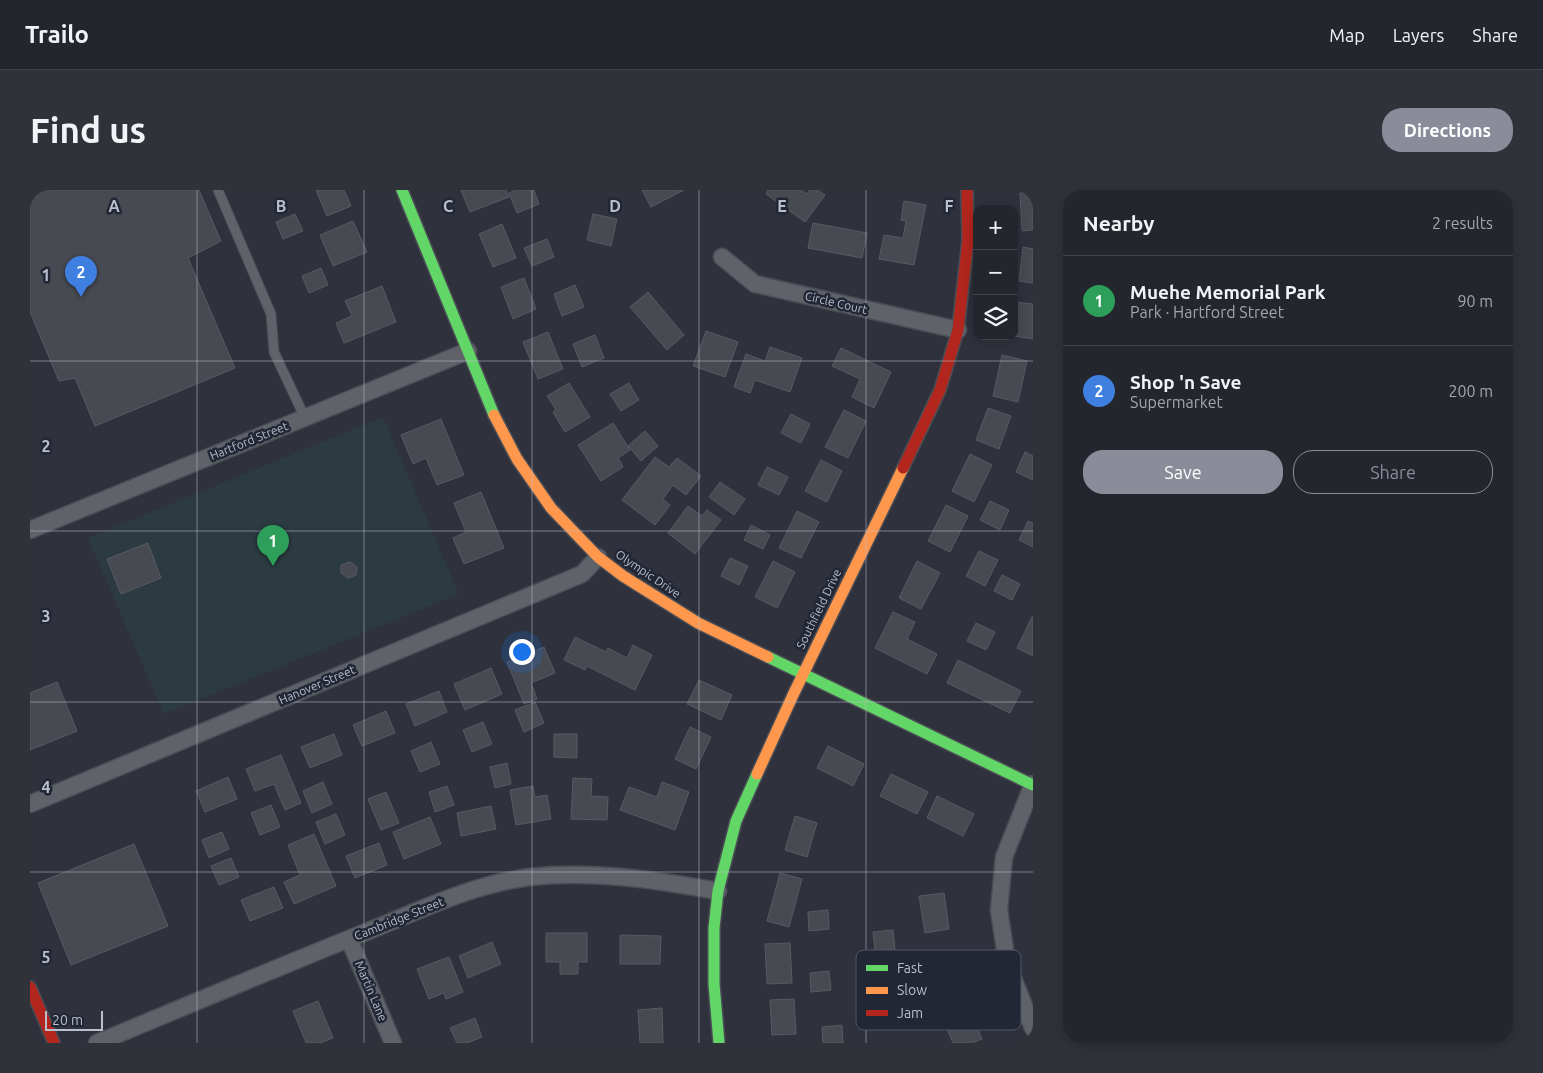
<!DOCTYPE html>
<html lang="en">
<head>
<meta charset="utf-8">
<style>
  :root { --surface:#23262d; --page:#2f3239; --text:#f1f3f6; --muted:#a3a5aa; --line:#404349; --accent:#8a8d99 }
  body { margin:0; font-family:Ubuntu,sans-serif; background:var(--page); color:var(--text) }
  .controls { position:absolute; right:15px; top:15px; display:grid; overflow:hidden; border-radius:10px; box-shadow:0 2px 12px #0003 }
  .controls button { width:45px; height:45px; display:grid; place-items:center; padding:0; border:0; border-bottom:1px solid var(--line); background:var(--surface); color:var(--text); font:25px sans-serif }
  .scale { position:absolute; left:15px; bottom:12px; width:58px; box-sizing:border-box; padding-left:5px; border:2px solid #bbbecb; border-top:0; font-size:14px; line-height:18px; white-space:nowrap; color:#bbbecb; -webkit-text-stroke:4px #222736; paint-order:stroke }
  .you { position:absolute; left:491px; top:461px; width:18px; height:18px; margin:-12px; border:4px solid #fff; border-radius:50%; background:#1a73e8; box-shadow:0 0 0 8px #1a73e833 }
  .badge { display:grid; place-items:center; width:32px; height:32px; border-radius:50%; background:var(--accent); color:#fff; font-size:16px; font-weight:700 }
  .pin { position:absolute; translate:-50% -41px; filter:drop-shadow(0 1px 2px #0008) }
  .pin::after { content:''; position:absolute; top:26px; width:18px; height:15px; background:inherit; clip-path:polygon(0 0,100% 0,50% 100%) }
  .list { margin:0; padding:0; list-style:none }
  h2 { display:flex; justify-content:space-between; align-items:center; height:65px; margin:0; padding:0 20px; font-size:21px }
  h2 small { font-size:16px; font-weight:400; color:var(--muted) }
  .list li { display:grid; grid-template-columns:32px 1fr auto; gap:15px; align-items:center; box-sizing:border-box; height:90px; padding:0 20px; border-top:1px solid var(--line) }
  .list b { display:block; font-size:19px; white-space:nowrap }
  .list p { margin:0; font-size:16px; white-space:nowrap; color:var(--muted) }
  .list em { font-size:16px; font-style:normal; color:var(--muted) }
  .actions { display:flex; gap:10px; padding:15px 20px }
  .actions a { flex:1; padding:11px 0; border:1px solid var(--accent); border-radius:20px; text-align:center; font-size:18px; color:var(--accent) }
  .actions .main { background:var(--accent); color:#fff }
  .icon { flex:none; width:28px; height:28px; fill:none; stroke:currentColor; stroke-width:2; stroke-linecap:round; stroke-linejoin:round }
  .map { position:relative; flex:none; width:1003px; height:853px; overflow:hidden; border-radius:20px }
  header { display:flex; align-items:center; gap:30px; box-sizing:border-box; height:70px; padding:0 25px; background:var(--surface); border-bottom:1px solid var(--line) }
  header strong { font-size:24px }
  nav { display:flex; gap:28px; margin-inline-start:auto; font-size:18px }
  .intro { display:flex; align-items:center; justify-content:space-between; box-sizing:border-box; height:120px; padding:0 30px }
  h1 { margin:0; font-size:35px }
  .button { padding:12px 22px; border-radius:20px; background:var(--accent); color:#fff; font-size:18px; font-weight:700 }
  main { display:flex; gap:30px; padding:0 30px }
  aside { flex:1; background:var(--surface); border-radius:20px; box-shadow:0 2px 12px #0003 }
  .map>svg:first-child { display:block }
</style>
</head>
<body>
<header>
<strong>Trailo</strong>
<nav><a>Map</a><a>Layers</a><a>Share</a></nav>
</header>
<div class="intro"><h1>Find us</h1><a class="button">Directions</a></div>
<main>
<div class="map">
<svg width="1003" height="853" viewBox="0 0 1003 853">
  <rect width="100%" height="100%" fill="#2f323c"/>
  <path fill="#2c3a41" d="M353,227L429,404L134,524L58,348Z"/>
  <path fill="#484a52" stroke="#585a63" d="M0,0H169L191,51L158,68L205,178L65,236L45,188L29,191L0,122Z
    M286,0H314L321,16L297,26Z
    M431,0H476L479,7L440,22Z
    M486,0H504L509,14L487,23L479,3Z
    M612,0H654L621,17Z
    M738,0H771L777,4L780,0H788L795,5L775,32L736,4Z
    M1003,2V40L992,41L990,3Z
    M874,11L896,15L884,75L849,69L854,45L873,48L876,31L871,30Z
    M265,24L273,41L253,49L246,32Z
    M563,24L587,29L581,56L557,50Z
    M323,31L337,62L303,76L290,45Z
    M783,33L837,43L832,68L778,58Z
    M472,34L486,68L463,77L449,44Z
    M517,49L524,67L502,76L494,58Z
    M993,57L1003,59V93L989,91Z
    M291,78L298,95L279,103L272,86Z
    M494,88L506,119L483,129L471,97Z
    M545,95L554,117L532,126L524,104Z
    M352,96L366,132L314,153L306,133L322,126L315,111Z
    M618,102L654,145L637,160L600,117Z
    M985,112L1003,114V149L984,146Z
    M676,141L708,152L695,187L663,176Z
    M518,142L533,179L508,189L493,152Z
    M565,145L574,168L552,177L543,154Z
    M740,157L772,168L760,202L725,190L720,203L704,197L716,164L735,171Z
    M811,158L861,182L844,218L822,207L830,189L802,176Z
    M972,165L997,171L988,212L963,206Z
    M539,193L560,227L535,242L523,222L526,220L517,206Z
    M599,193L609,210L591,221L580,204Z
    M958,218L981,226L969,259L946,250Z
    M814,220L836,231L818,268L795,257Z
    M761,224L780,234L771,253L751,243Z
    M411,229L434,285L407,295L396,268L383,274L371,245Z
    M583,233L600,260L588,268L593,277L571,291L548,255Z
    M615,241L628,256L611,271L598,256Z
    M995,262L1003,266V290L986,282Z
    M940,264L962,275L944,312L922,301Z
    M625,267L639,277L647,268L671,286L656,305L643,295L633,309L640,315L625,335L592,310Z
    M791,270L812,281L797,312L775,301Z
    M737,277L758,287L749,305L728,295Z
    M690,292L715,309L704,325L679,307Z
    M451,302L474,358L434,374L423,348L436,342L424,313Z
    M960,311L979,320L970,340L950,330Z
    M916,315L938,326L920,362L898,351Z
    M658,316L672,326L677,320L691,330L665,364L638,343Z
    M767,321L789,332L771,368L749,358Z
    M998,331L1003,333V357L989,350Z
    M721,335L740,345L733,359L714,350Z
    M118,353L131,388L91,404L77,369Z
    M949,361L968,370L955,396L936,386Z
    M700,368L718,376L709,395L691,386Z
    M743,371L765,382L747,418L725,407Z
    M887,371L910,383L891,419L869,408Z
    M320,372L327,377L326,385L318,388L311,383V375Z
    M972,385L990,394L982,410L964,401Z
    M863,422L885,432L877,449L907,464L897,484L845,458Z
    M1002,427H1003V466L987,458Z
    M946,433L965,442L956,460L937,451Z
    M545,447L576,462L578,458L597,468L603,455L622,465L605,500L557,476L555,480L534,470Z
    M514,457L525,483L501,493L507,509L494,514L477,472Z
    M928,470L991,501L980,523L917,493Z
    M461,478L472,504L435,520L424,494Z
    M669,490L702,505L691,530L657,514Z
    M27,492L47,541L0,560V503Z
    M409,501L417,522L385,536L376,514Z
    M505,512L514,533L494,542L485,520Z
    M356,521L365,543L332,556L323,535Z
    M453,532L462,554L442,562L433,540Z
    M660,537L681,547L666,579L645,569Z
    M304,544L312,565L280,578L271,557Z
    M524,544H547V568L524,567Z
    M401,552L410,574L390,582L381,561Z
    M798,556L834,574L823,596L787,578Z
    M251,565L271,613L255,620L244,594L225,601L216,579Z
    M477,573L481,594L465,598L460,577Z
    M861,584L898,602L887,624L850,606Z
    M198,587L207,609L175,622L166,601Z
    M543,588L562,589L561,606L578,607L577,630L541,629Z
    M293,592L302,614L282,623L273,601Z
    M632,592L659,602L645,640L590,620L599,597L627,607Z
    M417,596L424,615L405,622L399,602Z
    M503,596L505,607L517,605L521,629L486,635L480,600Z
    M356,602L369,633L351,640L338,609Z
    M907,606L944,624L933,646L897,628Z
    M241,615L250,637L230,645L221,623Z
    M461,616L466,639L431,646L427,623Z
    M306,624L315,645L295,654L286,632Z
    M765,626L787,633L777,667L755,660Z
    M400,627L411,654L374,669L363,642Z
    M192,642L199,659L179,668L172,650Z
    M284,644L306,696L264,714L254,692L270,685L258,655Z
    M349,653L357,675L325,688L316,666Z
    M104,654L138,736L41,775L8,693Z
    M201,668L209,687L189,695L181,676Z
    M750,683L772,689L759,737L737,731Z
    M244,697L253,718L220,731L211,710Z
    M914,703L919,739L895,743L889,706Z
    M798,720L799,739L779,741L778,722Z
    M863,740L865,759L845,761L843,742Z
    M516,743H557V772H548V784H530V772H516Z
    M590,745L631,746L630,774H590Z
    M462,752L471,774L438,788L429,766Z
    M760,753L762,793L737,794L735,754Z
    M419,767L433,802L416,809L414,803L399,809L387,779Z
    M799,781L801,800L781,802L780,783Z
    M764,809L766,844L742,845L740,810Z
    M288,811L303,848L290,853H276L263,821Z
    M936,812L952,849L942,853H923L910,822Z
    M632,818L633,853H610L608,820Z
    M445,828L452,847L437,853H427L420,838Z
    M812,835L813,853H793L792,837Z"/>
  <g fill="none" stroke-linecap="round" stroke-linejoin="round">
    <defs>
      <path id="lane" d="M188,0L241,124L244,162L275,228"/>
      <path id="street" d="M692,67L725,94L928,140
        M0,340L438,161
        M1003,594L974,667L969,720L977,773L1003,838
        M0,614L552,384L568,367
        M319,749L363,853
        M67,853C156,816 246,778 336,742C389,721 443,694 500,687C563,680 626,690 688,701"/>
      <path id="fast" d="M372,0L464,225
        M738,467L1003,595
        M689,853L684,794V738L688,701L706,631L727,584"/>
      <path id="slow" d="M464,225L487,269L521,318L568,367L593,386L668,433L738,467
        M727,584L763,505L873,278"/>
      <path id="jam" d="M873,278L910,200L928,140L938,50L937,0
        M0,797L24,853"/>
    </defs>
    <use href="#lane" stroke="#4b4d55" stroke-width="11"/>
    <use href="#street" stroke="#4b4d55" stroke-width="19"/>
    <use href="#fast" stroke="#4b4d55" stroke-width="14"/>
    <use href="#slow" stroke="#4b4d55" stroke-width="14"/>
    <use href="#jam" stroke="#4b4d55" stroke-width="14"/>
    <use href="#lane" stroke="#60626a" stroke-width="9"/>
    <use href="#street" stroke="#60626a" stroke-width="16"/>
    <use href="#fast" stroke="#63d668" stroke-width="11"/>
    <use href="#slow" stroke="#ff974d" stroke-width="11"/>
    <use href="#jam" stroke="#b3261e" stroke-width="11"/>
  </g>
  <path fill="none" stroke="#bbbecb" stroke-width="1" stroke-opacity="0.55" d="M167,0V853M334,0V853M502,0V853M669,0V853M836,0V853M0,171H1003M0,341H1003M0,512H1003M0,682H1003"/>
  <g text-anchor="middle" stroke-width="5" stroke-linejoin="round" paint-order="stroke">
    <g font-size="12" fill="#bbbecb" stroke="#222736">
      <text transform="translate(806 113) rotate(13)" y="4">Circle Court</text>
      <text transform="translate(219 251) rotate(-22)" y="4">Hartford Street</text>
      <text transform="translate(618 384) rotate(34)" y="4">Olympic Drive</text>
      <text transform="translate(789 419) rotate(-64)" y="4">Southfield Drive</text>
      <text transform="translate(287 495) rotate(-23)" y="4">Hanover Street</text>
      <text transform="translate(369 729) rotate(-22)" y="4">Cambridge Street</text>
      <text transform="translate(341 801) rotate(67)" y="4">Martin Lane</text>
    </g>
  </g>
  <rect x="826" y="760" width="165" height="80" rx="8" fill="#222736" stroke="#505463" stroke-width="1"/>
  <rect x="836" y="775" width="22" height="6" fill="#63d668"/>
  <rect x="836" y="797" width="22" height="7" fill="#ff974d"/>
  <rect x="836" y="820" width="22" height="6" fill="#b3261e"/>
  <g font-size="14" fill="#bbbecb">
    <text x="867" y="783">Fast</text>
    <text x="867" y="805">Slow</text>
    <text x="867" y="828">Jam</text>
  </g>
  <g font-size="16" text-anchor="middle" font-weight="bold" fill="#bbbecb" stroke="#222736" stroke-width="5" stroke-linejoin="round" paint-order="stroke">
    <text x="84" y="22">A</text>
    <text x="251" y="22">B</text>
    <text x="418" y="22">C</text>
    <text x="585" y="22">D</text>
    <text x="752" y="22">E</text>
    <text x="919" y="22">F</text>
    <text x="16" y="91">1</text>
    <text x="16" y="262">2</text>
    <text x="16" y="432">3</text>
    <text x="16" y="603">4</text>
    <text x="16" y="773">5</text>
  </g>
</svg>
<div class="controls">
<button>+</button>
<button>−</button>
<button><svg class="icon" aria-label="layers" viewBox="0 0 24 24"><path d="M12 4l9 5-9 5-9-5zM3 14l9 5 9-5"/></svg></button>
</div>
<div class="scale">20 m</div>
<div class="you"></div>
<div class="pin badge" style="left:243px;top:376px;background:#2e9e5b">1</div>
<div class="pin badge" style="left:51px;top:107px;background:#3f7fe0">2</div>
</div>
<aside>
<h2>Nearby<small>2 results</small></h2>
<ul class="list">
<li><span class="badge" style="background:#2e9e5b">1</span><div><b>Muehe Memorial Park</b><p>Park · Hartford Street</p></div><em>90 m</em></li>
<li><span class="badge" style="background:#3f7fe0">2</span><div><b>Shop 'n Save</b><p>Supermarket</p></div><em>200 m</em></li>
</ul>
<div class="actions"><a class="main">Save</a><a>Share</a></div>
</aside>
</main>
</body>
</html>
